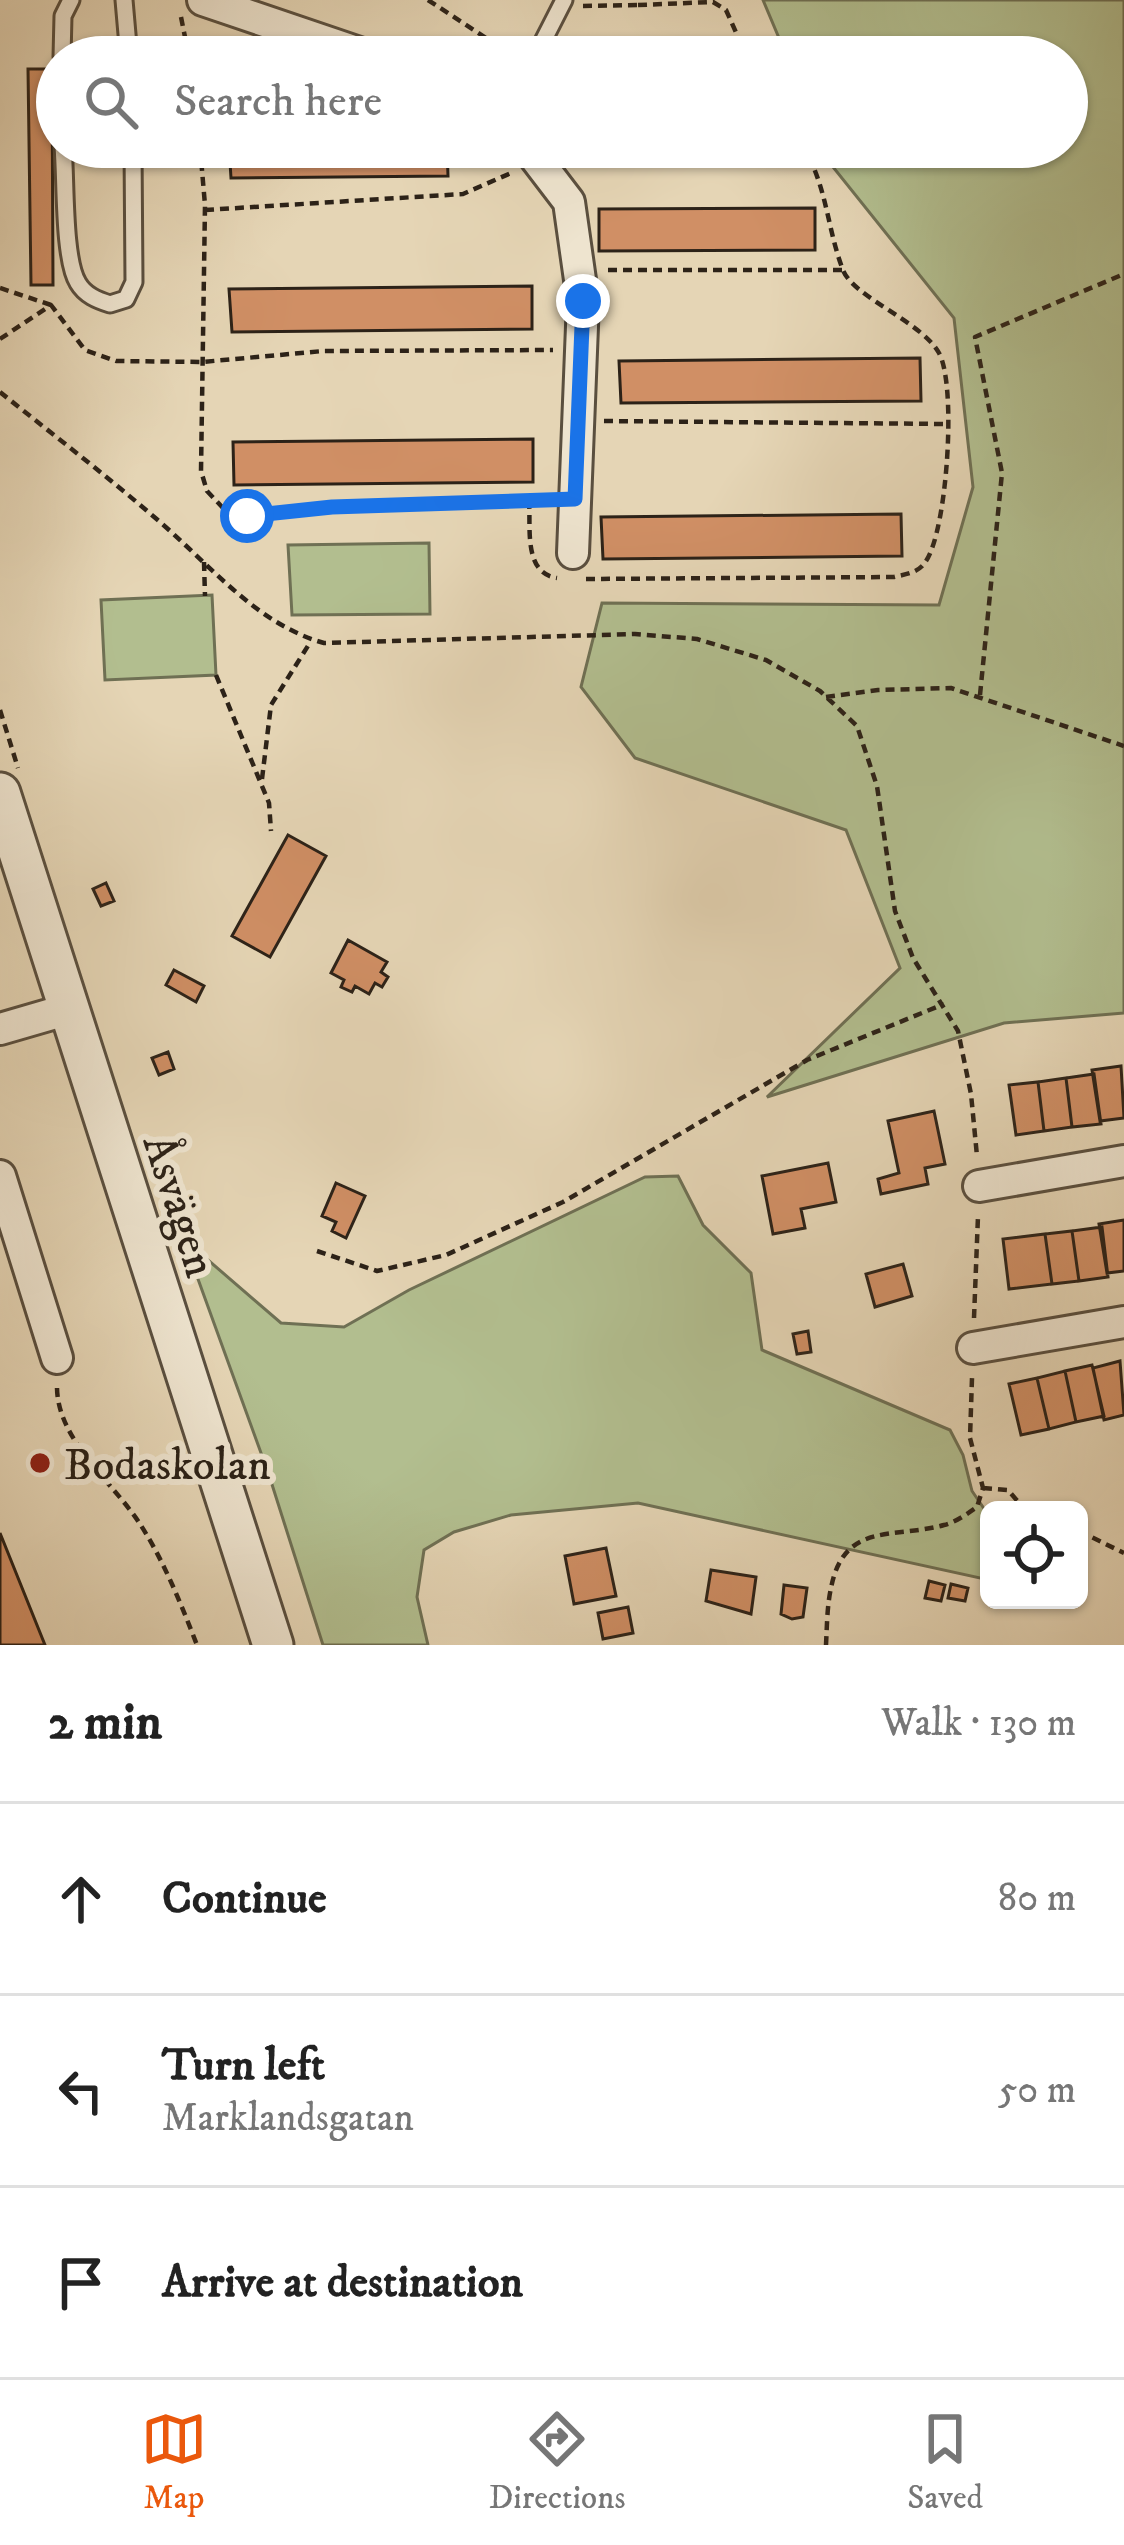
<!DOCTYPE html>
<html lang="en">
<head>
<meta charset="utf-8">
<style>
  :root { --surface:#fff; --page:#f6f6f6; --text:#222; --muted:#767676; --line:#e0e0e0; --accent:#ea580c }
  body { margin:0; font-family:"IM FELL DW Pica",serif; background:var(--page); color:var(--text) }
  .controls { position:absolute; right:36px; bottom:36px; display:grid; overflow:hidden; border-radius:18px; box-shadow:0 3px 9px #0004 }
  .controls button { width:108px; height:108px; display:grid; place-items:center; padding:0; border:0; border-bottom:3px solid var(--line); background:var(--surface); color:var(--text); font:60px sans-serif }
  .stop { position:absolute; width:36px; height:36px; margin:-27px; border:9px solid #1a73e8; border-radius:50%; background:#fff }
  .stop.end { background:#1a73e8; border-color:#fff; box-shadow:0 3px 12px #0008 }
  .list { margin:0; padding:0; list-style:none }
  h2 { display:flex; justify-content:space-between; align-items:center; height:156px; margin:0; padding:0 48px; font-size:51px }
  h2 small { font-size:39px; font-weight:400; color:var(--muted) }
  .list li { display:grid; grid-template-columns:78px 1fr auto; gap:36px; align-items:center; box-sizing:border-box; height:192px; padding:0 48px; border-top:3px solid var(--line) }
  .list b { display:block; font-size:45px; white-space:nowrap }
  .list p { margin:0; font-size:39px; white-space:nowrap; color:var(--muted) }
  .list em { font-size:39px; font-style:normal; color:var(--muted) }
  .icon { flex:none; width:66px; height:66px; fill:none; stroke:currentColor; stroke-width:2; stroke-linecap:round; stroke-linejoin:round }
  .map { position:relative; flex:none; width:1124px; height:1645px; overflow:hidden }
  .search { position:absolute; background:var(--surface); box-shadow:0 3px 9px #0004; left:36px; right:36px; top:36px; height:132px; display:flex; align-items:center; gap:30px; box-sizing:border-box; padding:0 42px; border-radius:66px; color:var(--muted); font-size:45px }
  .sheet { height:732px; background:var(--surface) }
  nav { display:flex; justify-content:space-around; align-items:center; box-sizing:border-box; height:168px; border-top:3px solid var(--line); background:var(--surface); font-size:33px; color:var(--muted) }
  nav a { display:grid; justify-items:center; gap:6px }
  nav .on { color:var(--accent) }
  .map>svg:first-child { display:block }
</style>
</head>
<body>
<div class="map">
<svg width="1124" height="1645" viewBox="0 0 1124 1645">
  <rect width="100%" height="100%" fill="#e5d5b5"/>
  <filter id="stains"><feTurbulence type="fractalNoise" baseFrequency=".00167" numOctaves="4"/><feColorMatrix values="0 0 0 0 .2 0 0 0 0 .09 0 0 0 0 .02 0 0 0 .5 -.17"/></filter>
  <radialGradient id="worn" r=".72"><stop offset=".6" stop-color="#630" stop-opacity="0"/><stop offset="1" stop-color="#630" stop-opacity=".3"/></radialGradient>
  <path fill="#b2be8f" stroke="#6f7054" stroke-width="3" d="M763,0H1124V1013L1004,1023L767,1097L900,968L846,830L635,758L581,687L602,603L939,605L973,487L954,318L829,162L823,147H1067V57H787Z
    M429,543L430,614L292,615L288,545Z
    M212,595L216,675L105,680L101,600Z
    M678,1176L703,1225L751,1273L762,1350L950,1430L963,1455L972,1491L989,1516V1580L638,1503L511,1515L454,1532L424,1550L417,1597L428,1645H323L269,1475L194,1268L201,1254L281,1323L344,1327L409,1290L645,1177Z"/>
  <path fill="#d08f65" stroke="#2c2218" stroke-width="3" d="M28,69H52L53,285H31Z
    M229,147H447L448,176L231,178Z
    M815,208V250L599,251V209Z
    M532,286V329L232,332L229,289Z
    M920,358L921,401L621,403L619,361Z
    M533,439V482L234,485L233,442Z
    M901,514L902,556L603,559L601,517Z
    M288,835L326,856L270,957L232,936Z
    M106,883L114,901L101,906L93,889Z
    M348,940L387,962L381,972L388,977L382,987L375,983L369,994L355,986L352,992L341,987L344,980L331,973Z
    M174,970L204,986L196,1002L166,985Z
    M168,1052L174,1069L159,1075L152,1058Z
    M1121,1066L1124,1118L1100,1121L1092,1070Z
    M1094,1074L1101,1124L1072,1127L1066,1078Z
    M1066,1078L1072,1127L1044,1131L1038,1082Z
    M1038,1082L1044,1131L1016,1135L1009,1085Z
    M934,1111L945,1164L925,1168L928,1184L881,1194L878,1179L899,1173L888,1121Z
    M828,1163L836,1202L801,1209L805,1228L773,1234L762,1176Z
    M336,1183L365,1196L346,1238L332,1231L336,1222L322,1216Z
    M1124,1220V1271L1107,1273L1099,1224Z
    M1102,1227L1108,1277L1079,1281L1072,1231Z
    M1072,1231L1079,1281L1052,1284L1045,1234Z
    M1045,1234L1052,1284L1009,1289L1003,1239Z
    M903,1264L912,1296L875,1307L866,1274Z
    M808,1331L811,1352L797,1354L793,1334Z
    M1120,1361L1124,1415L1104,1420L1093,1368Z
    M1092,1365L1104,1416L1076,1422L1065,1371Z
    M1065,1371L1076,1422L1049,1429L1037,1378Z
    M1037,1378L1049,1429L1021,1435L1009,1384Z
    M0,1533L45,1645H0Z
    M606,1548L616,1596L574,1604L565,1556Z
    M711,1570L756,1577L751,1614L706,1601Z
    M929,1581L945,1585L941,1601L925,1598Z
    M951,1584L968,1588L965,1601L948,1598Z
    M784,1585L807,1588L803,1617L792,1619L781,1614Z
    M628,1607L633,1633L603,1639L598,1613Z"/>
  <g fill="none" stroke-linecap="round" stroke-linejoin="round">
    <defs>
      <path id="service" d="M124,0L129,57
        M62,57L63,16L71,0
        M535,57L564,0
        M63,147C66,178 63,259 78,283C85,295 97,300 110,304L126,299L134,282L133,147"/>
      <path id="minor" d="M203,0L371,57
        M527,147L569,202L583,301L573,553
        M0,1029L69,1009
        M0,1176L57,1358
        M979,1186L1124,1161
        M973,1348L1124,1322"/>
      <path id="tertiary" d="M0,793L273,1645"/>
    </defs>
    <use href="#service" stroke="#5a4f3f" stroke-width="21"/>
    <use href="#minor" stroke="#5a4f3f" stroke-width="36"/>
    <use href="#tertiary" stroke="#5a4f3f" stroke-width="45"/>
    <path stroke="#2c2218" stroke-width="4.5" stroke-dasharray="9 6" stroke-linecap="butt" d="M428,0L515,57
      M638,5L713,2L726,10L747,57
      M583,6L638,5V0
      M181,17L189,57
      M200,147L205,205L201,471L207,491L223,508L247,516L332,507L549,500
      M205,210L463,194L511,173
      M608,270H843
      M0,288L51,305
      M0,339L51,305L85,350L116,361L202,362L323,351L553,350
      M0,392C51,433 103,473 153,516C207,561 255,624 324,643L635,634L697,639L766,660L820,691L857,726L877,786L895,911L913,958L958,1031L971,1094L977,1156
      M604,421L947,424
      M529,500C531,528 523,573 557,578
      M204,562L205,596
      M586,579L894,577C906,574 919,573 926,561C947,530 957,386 939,353C921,321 853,297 843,270C827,229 827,185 803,147
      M216,675L269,803L271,831
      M980,695L1002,473L975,337L1124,274
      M826,697L878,690L951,688L1124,746
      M0,710L18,768
      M262,779L271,705L311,641
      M317,1251L377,1271L446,1255L563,1202L807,1060L944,1004
      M974,1318L978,1216
      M57,1388C58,1441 113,1482 140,1524C164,1561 181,1604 197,1645
      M983,1488L1008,1490L1020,1504L1034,1510
      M1079,1531L1124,1553
      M826,1645C827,1626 827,1606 831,1588C844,1521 894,1539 944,1525C956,1522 967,1514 977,1507L983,1488L970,1438L972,1378"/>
    <use href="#service" stroke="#eee4cf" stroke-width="15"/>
    <use href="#minor" stroke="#eee4cf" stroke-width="30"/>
    <use href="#tertiary" stroke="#eee4cf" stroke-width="39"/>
  </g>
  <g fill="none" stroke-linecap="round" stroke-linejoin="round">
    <path stroke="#1a73e8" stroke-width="15" d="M247,516L332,507L575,499L583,301"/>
  </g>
  <circle fill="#8f2418" stroke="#eee4cf" stroke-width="4.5" cx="40" cy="1463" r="12"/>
  <g text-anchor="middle" stroke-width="12" stroke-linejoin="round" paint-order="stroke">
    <g font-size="45" fill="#2c2218" stroke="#eee4cf">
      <text transform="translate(181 1205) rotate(72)" y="16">Åsvägen</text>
    </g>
    <g font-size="45" fill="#2c2218" stroke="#eee4cf" text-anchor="start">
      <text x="64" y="1479">Bodaskolan</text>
    </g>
  </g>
  <rect width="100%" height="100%" filter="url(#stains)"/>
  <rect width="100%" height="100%" fill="url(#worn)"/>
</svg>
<div class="controls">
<button><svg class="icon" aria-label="locate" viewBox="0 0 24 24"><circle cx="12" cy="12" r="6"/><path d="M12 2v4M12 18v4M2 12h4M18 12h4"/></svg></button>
</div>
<div class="stop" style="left:247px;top:516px"></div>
<div class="stop end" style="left:583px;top:301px"></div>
<div class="search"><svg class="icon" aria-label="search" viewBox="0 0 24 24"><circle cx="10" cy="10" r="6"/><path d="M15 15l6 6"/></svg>Search here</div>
</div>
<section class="sheet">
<h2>2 min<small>Walk · 130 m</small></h2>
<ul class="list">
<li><svg class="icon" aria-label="ahead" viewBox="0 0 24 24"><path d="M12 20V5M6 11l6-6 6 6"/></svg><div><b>Continue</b></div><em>80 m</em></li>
<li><svg class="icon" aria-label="left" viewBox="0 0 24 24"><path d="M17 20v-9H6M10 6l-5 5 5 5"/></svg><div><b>Turn left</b><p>Marklandsgatan</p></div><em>50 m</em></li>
<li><svg class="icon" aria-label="arrive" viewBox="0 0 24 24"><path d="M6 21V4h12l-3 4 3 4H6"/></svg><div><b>Arrive at destination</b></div></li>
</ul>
</section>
<nav>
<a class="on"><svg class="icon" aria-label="map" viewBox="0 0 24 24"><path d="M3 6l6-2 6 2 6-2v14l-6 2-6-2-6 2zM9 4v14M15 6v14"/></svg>Map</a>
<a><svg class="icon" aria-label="directions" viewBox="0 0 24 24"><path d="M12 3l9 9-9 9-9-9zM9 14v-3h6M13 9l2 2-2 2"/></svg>Directions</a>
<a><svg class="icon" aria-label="saved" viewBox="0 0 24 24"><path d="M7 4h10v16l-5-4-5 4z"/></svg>Saved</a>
</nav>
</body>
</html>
